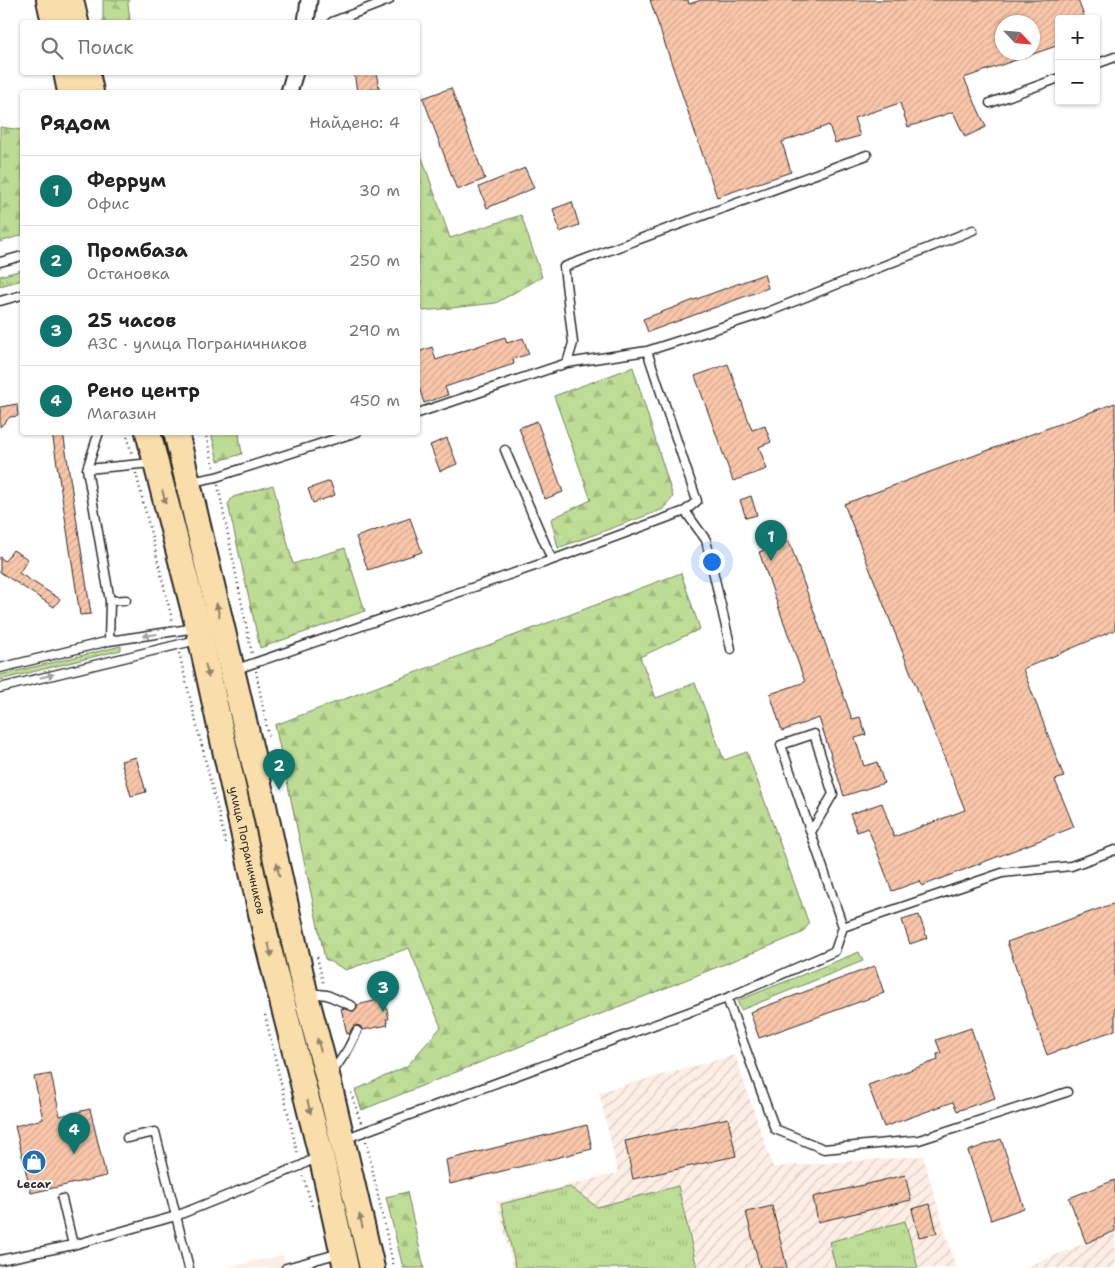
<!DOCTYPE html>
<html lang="ru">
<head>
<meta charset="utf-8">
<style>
  :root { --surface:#fff; --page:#f2f2f2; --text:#222; --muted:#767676; --line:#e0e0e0; --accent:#0f766e }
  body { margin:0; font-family:"Shantell Sans",sans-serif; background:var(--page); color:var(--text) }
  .controls { position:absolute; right:15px; top:15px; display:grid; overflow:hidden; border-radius:5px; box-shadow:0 1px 4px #0004 }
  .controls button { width:45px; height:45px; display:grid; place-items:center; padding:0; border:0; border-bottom:1px solid var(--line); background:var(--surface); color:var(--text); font:25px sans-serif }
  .compass { position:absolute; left:995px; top:15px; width:45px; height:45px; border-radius:50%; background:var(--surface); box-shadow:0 1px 4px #0004; rotate:116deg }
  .you { position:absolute; left:711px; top:561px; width:18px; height:18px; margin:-12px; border:4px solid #fff; border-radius:50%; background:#1a73e8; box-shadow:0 0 0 8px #1a73e833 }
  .badge { display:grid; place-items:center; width:32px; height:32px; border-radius:50%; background:var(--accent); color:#fff; font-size:16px; font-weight:700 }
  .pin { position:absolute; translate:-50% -41px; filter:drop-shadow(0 1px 2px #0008) }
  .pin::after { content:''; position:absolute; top:26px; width:18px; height:15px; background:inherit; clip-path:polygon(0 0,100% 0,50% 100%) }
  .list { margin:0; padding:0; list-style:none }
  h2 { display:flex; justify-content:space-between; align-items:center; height:65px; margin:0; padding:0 20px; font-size:21px }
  h2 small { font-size:16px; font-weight:400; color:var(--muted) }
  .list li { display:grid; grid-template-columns:32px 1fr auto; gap:15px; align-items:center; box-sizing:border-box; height:70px; padding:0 20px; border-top:1px solid var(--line) }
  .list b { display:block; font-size:19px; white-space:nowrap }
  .list p { margin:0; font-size:16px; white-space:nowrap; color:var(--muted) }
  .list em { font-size:16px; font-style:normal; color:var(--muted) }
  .icon { flex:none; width:28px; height:28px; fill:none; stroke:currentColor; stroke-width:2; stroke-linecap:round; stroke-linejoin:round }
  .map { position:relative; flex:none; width:1115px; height:1268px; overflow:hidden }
  .search { position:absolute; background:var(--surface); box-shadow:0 1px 4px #0004; left:20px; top:20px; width:400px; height:55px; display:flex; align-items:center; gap:12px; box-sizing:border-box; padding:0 18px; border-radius:5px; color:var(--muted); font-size:19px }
  .panel { position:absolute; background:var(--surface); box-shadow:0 1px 4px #0004; left:20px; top:90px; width:400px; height:345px; border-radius:5px }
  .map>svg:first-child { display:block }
</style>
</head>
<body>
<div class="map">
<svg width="1115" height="1268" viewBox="0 0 1115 1268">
  <defs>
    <pattern id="industrial-furrows" width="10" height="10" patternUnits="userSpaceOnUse" patternTransform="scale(1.25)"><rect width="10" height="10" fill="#fdeee5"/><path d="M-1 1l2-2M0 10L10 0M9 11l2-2" fill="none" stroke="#d9ccc5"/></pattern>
    <pattern id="grass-tufts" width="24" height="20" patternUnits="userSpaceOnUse" patternTransform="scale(1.25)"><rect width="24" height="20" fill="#bddc95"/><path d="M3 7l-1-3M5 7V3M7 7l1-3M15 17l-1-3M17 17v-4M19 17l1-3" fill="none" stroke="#a3bd81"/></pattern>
    <pattern id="forest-firs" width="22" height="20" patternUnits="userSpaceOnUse" patternTransform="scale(1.25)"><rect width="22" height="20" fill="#bddc95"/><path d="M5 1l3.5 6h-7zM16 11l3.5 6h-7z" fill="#a3bd81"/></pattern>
    <pattern id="building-hatch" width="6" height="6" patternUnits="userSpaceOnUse" patternTransform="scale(1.25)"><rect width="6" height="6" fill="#f9c6a9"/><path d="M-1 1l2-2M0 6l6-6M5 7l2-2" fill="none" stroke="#d6aa92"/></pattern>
  </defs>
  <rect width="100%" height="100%" fill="#fff"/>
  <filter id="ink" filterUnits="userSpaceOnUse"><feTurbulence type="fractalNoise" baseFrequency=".02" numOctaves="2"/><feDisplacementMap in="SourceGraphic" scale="10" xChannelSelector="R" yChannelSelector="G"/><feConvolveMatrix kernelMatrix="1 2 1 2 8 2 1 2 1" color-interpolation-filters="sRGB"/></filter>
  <g filter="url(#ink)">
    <path fill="#fdeee5" d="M283,1255L286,1268H223Z"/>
    <path fill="url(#industrial-furrows)" d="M735,1055L773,1167L923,1156L956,1268H513L497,1202L618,1173L599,1092Z
      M1115,1231V1268H1023L1086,1243Z"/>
    <path fill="url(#grass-tufts)" stroke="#748460" d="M22,270V280L0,286V276Z
      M121,646V650L0,680V675Z
      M859,952L863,961L741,1010L737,1001Z
      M678,1186L697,1268H516L501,1204L570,1187L597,1207Z
      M905,1221L918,1268H836L829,1242Z"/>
    <path fill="url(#forest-firs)" stroke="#748460" d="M103,0H130L128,3L130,22H103Z
      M0,127L22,130V235L0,242Z
      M418,146L450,238L521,215L542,277L496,303L424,311L418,306Z
      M633,367L673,497L664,509L558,548L551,519L591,500L554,396Z
      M211,433H241L239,434L242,454L218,461Z
      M273,485L293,564L345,548L365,611L260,648L228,504L233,497Z
      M681,573L700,629L640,657L656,698L695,683L724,760L747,752L809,924L802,933L362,1110L355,1090L407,1066L441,1027L409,948L346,970L325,959L275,725Z
      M407,1192L424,1268H403L386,1197Z"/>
    <path fill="url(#building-hatch)" stroke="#2b2b2b" fill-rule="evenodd" d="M650,0H688L689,4L701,0H1078L1085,19H1059V45L964,78L986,127L965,137L953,112L908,127L900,103L854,118L860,136L835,143L829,125L782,142L791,172L717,197ZM1002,22H1032V53L1002,52Z
      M354,72H376L379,88L357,92Z
      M451,88L485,179L457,190L423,98Z
      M525,168L534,188L487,208L479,187Z
      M572,202L579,225L560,232L553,209Z
      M764,274L768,288L648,332L643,319Z
      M505,337L507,343L523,338L529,354L513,359L514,364L445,387L448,395L424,403L418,384V352L432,347L436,360Z
      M728,364L752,430L765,426L771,442L759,447L767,469L733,481L695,376Z
      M1115,403V630L1023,669L1064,777L1055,780L1074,827L922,886L920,881L892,891L868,828L857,832L850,814L882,803L894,837L965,810L844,504Z
      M17,404L18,416L10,417L0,427V407Z
      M537,421L563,492L545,499L519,428Z
      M52,432H63L91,614L80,615Z
      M447,438L457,464L440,471L430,445Z
      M330,481L335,495L313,503L308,489Z
      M751,496L757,515L746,518L740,500Z
      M410,518L422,552L368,570L356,537Z
      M789,541L852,719L860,717L866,735L855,738L864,766L877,762L884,783L844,796L819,718L782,731L770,694L805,682L759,552Z
      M13,550L28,559L19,573L60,599L54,607L0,572V557L5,561Z
      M136,757L146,792L131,796L121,761Z
      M1115,903V1030L1047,1055L1007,942Z
      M919,915L927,938L910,944L902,920Z
      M875,966L884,993L759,1038L750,1012Z
      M382,999L383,1005H386L389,1019H386L388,1025L363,1030L360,1026L356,1025L352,1028L350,1033L347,1034L341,1008L353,1011L357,1009V1005Z
      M971,1028L995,1098L957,1111L953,1102L884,1127L868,1085L938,1060L937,1054L941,1053L936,1040Z
      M51,1074L60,1116L90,1109L106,1176L31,1193L15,1126L43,1119L34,1077Z
      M728,1118L736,1156L633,1179L625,1141Z
      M587,1125L592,1149L450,1184L446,1160Z
      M1001,1139L1024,1208L991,1220L968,1151Z
      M905,1175L911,1200L818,1222L813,1197Z
      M1115,1180V1231L1086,1243L1069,1198Z
      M930,1204L937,1233L919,1237L912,1209Z
      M772,1206L787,1268H760L746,1212Z"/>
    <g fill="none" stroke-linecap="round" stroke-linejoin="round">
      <defs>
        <path id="service" d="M332,22L389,0
          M1096,64L1115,57
          M990,103L1059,78
          M0,262L22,256
          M0,301L22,295
          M647,351L768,312L973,230
          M567,363L573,343L564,267L867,155
          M99,432L87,469L110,601L109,641
          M505,450L552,560
          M87,469L152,463
          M191,482L216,477L357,432
          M685,511L706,540L731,649
          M110,601L126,600
          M0,668L109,641L196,628
          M234,670L552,560L685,511L697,501L647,351L567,363L418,413
          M0,688L197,640
          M811,832L833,794L814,734L781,745L843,927
          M309,993L327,995L352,1006
          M727,998L775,1129L824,1149L919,1140L1067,1092
          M332,1073L348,1049L357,1031
          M127,1138L155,1132L189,1268
          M344,1139L727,998L835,951L843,927L1002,873L1071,866L1115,850
          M62,1199L73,1245
          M0,1260L73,1245L176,1216L300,1166L319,1156
          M286,1268L340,1253"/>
        <path id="minor" d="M306,22L309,0
          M289,92L295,72"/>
        <g id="primary">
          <path d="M49,0L54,22"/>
          <path d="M71,0L76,22"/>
          <path d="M66,72L70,92"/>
          <path d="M87,72L91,92"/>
          <path id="s1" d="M148,432L198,627L268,945L321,1155L346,1268"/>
          <path d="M176,432L262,797L305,992L328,1079L372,1268"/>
        </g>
      </defs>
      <use href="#service" stroke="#2b2b2b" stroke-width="11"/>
      <use href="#minor" stroke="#2b2b2b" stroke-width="19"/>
      <use href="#primary" stroke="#2b2b2b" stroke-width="28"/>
      <path stroke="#2b2b2b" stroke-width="2.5" stroke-dasharray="1 4" stroke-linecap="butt" d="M126,432L132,455
        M205,432L214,467
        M136,473L173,623
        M218,485L252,654
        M179,653L226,844
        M256,671L269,739
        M317,957L324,986
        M265,1015L298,1156
        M351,1093L361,1123
        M366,1141L394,1268
        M303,1176L313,1209"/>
      <use href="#service" stroke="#fff" stroke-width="8"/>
      <use href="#minor" stroke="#fff" stroke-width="15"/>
      <use href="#primary" stroke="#f9deab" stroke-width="24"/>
    </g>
    <defs><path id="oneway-solid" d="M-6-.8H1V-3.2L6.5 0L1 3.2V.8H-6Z" transform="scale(1.25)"/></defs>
    <g fill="#92846b">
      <use href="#oneway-solid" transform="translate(164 497) rotate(76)"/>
      <use href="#oneway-solid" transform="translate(218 610) rotate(-103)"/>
      <use href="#oneway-solid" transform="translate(207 671) rotate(77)"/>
      <use href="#oneway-solid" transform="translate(278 870) rotate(-102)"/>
      <use href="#oneway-solid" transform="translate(270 950) rotate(77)"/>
      <use href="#oneway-solid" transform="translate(319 1045) rotate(-105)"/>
      <use href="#oneway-solid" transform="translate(309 1107) rotate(76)"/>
      <use href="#oneway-solid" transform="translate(361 1221) rotate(-103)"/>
    </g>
    <g fill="#a0a0a0">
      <use href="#oneway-solid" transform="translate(150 635) rotate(172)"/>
      <use href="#oneway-solid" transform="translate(47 676) rotate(-14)"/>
    </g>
  </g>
  <defs>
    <symbol id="shop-disc" viewBox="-11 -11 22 22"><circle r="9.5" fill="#1f6fb2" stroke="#fff"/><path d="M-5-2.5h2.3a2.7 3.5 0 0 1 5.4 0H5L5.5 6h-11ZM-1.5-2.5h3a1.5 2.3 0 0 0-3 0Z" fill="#fff"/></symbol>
  </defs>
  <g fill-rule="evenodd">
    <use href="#shop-disc" x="20" y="1148" width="28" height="28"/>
  </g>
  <g text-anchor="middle" stroke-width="4" stroke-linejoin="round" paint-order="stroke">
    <g font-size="12" fill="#2b2b2b" stroke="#fff">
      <text dy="4" stroke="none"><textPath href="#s1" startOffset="430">улица Пограничников</textPath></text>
    </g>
    <g font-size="12" font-weight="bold" fill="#2b2b2b" stroke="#fff">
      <text x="34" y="1188">Lecar</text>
    </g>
  </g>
</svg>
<div class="controls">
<button>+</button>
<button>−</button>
</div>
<svg class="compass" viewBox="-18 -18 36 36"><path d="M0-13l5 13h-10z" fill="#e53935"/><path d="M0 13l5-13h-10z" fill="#767676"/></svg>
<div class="you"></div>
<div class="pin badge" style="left:771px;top:561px">1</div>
<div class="pin badge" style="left:279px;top:790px">2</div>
<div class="pin badge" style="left:383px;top:1012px">3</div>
<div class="pin badge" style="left:74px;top:1154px">4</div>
<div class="search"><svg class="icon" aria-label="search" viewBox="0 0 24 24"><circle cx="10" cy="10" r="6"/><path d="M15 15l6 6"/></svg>Поиск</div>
<section class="panel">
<h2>Рядом<small>Найдено: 4</small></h2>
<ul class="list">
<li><span class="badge">1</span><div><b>Феррум</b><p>Офис</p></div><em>30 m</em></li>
<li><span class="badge">2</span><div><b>Промбаза</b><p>Остановка</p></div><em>250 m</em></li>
<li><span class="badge">3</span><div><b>25 часов</b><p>АЗС · улица Пограничников</p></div><em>290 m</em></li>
<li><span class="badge">4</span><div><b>Рено центр</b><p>Магазин</p></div><em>450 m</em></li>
</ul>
</section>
</div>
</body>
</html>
